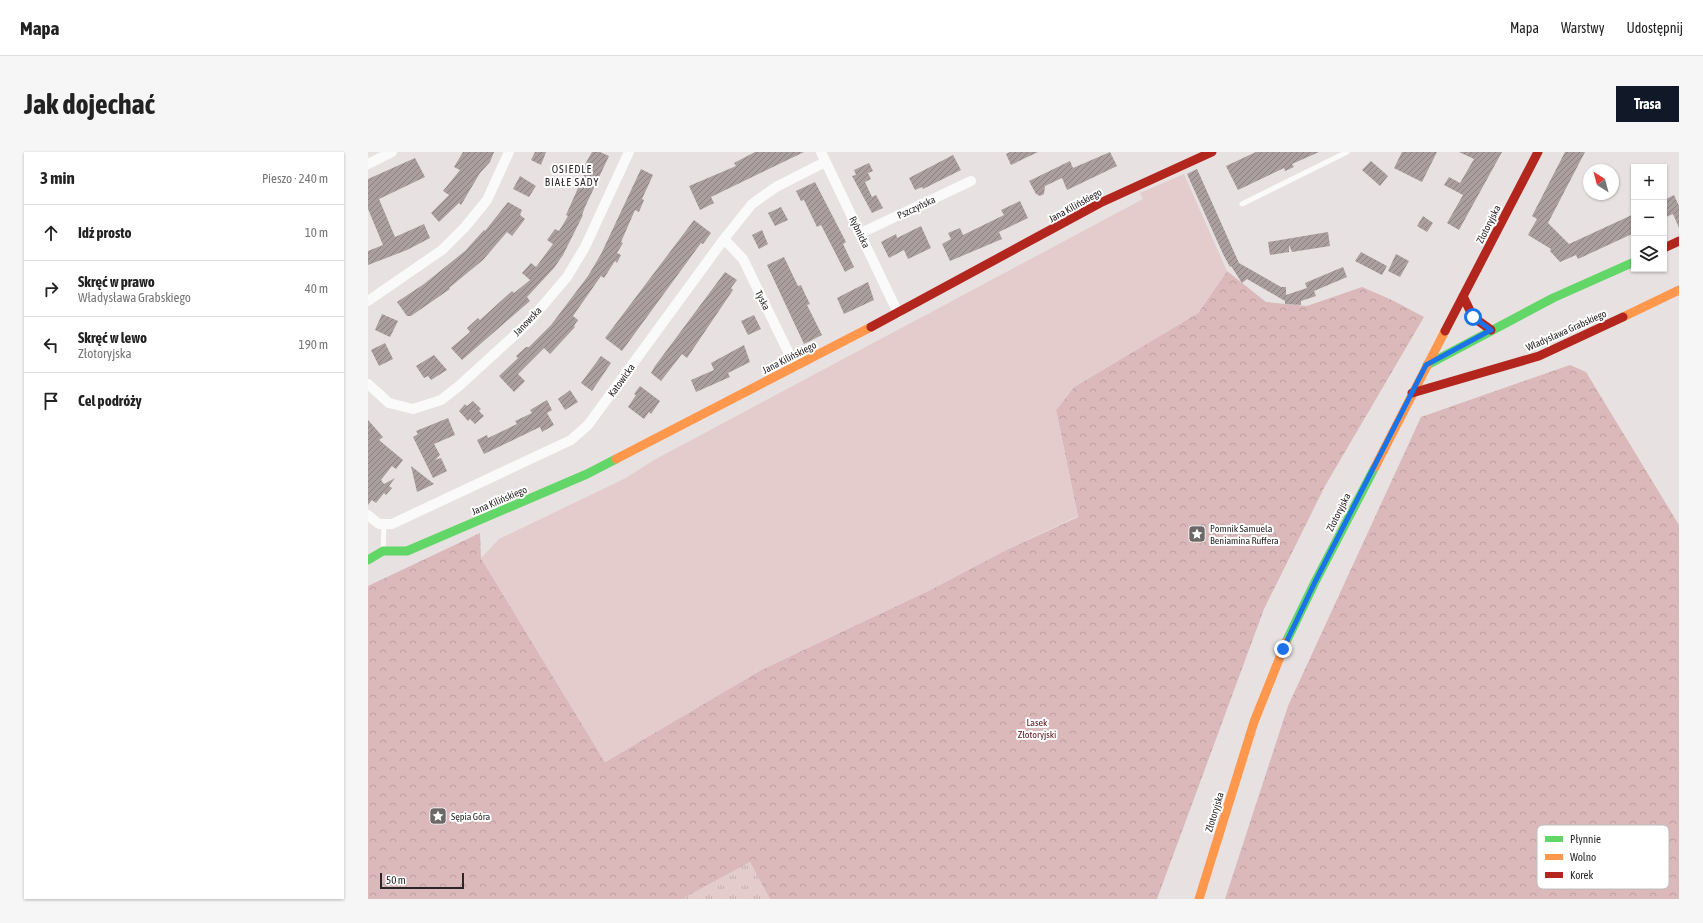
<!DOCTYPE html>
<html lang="pl">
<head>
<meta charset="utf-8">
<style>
  :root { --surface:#fff; --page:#f6f6f6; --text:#222; --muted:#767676; --line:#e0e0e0; --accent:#111827 }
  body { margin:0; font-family:"Asap Condensed",sans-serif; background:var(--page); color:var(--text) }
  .controls { position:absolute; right:12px; top:12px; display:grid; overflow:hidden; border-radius:0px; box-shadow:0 1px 3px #0004 }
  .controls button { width:36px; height:36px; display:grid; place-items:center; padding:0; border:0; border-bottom:1px solid var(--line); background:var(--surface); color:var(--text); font:20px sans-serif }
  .compass { position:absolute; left:1215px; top:12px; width:36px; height:36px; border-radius:50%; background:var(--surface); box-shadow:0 1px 3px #0004; rotate:324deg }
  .scale { position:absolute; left:12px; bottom:10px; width:84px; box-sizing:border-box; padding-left:4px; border:2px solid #2b2727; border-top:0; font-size:11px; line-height:14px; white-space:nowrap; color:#2b2727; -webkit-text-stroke:3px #fff; paint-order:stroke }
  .stop { position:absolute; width:12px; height:12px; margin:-9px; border:3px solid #1a73e8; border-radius:50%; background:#fff }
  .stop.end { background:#1a73e8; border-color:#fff; box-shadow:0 1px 4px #0008 }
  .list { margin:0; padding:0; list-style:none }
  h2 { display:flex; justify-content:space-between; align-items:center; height:52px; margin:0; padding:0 16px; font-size:17px }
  h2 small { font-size:13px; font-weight:400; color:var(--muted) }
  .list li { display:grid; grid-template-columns:26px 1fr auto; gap:12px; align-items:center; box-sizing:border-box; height:56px; padding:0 16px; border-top:1px solid var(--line) }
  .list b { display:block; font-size:15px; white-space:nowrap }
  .list p { margin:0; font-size:13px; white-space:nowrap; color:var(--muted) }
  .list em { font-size:13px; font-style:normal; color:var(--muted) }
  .icon { flex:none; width:22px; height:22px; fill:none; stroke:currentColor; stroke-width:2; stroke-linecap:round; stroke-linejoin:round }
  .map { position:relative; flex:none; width:1311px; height:747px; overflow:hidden; border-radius:0px }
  header { display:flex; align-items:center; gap:24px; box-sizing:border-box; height:56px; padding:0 20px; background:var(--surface); border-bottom:1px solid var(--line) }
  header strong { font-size:19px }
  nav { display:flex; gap:22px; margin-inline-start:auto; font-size:14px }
  .intro { display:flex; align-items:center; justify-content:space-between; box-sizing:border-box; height:96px; padding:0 24px }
  h1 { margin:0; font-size:28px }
  .button { padding:10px 18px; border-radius:0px; background:var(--accent); color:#fff; font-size:14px; font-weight:700 }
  main { display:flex; gap:24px; padding:0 24px }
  aside { flex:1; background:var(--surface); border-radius:0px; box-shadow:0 1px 3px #0004 }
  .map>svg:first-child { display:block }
</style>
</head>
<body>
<header>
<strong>Mapa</strong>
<nav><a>Mapa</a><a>Warstwy</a><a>Udostępnij</a></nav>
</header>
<div class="intro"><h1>Jak dojechać</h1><a class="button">Trasa</a></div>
<main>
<aside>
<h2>3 min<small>Pieszo · 240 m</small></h2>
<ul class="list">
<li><svg class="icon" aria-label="ahead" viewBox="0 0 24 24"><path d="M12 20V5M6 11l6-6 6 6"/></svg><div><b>Idź prosto</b></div><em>10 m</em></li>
<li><svg class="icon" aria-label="right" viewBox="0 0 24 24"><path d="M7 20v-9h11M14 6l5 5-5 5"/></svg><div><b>Skręć w prawo</b><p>Władysława Grabskiego</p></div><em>40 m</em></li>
<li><svg class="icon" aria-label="left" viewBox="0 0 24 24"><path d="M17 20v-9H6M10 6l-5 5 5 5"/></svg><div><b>Skręć w lewo</b><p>Złotoryjska</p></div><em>190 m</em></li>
<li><svg class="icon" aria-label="arrive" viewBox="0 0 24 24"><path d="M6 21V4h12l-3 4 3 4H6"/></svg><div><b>Cel podróży</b></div></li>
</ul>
</aside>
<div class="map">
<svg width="1311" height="747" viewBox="0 0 1311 747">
  <defs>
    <pattern id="grass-tufts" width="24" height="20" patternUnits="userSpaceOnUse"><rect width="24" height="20" fill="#e4cccc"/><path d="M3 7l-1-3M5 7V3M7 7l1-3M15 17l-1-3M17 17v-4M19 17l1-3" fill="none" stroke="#c4afaf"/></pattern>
    <pattern id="forest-crowns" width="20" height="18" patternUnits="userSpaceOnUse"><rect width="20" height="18" fill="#dbb9ba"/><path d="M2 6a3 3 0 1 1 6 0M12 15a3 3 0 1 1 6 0" fill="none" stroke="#bc9fa0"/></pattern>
    <pattern id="building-hatch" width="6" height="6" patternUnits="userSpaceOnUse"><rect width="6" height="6" fill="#aa9e9e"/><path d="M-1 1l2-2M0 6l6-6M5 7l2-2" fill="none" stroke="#8b8181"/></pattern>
  </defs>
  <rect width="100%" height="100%" fill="#e7e1e1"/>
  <path fill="url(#grass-tufts)" d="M382,710L402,747H314Z"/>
  <path fill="url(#forest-crowns)" d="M859,119L898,150L939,154L994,135L1024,148L1056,165L957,334L896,457L789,747H402L382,710L314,747H0V434L112,381L113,406L237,610L393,518L562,438L638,398L710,365L688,258L706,235L830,161Z
    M1202,213L1218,220L1311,373V747H857L920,554L1053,265Z"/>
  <path fill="#e4cccc" d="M816,22L859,119L830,161L706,235L688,258L710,364L638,398L562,438L393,518L237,610L113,406L131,387L258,326L286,308L775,47L772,41Z"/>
  <path fill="url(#building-hatch)" d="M95,0H126L122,10L112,21L93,53L91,51L71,70L63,61L81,43L75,39L92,18L86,15Z
    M167,0H178L173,13L163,8Z
    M224,0H232L241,4L217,55L214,63H215L195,103L186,116L159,145L162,149L94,208L83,196L102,180L99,176L110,166L112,168L144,139L146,141L162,128L154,121L163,111L168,115L185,92L179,88L187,77L191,79L200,64L198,63L218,18L215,16Z
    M387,0H436L343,45L346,51L332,58L321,34L368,14L366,11Z
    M642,0H670L643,13L638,2Z
    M742,0L749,14L699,38L694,26L677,34L676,42L672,44L668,42L661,29L702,9L705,16Z
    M888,0H951L924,12L926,15L917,19L916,16L870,38L858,14Z
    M1034,0H1069L1054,30L1026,16Z
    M1091,0H1134L1091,78L1079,71L1095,43L1076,33L1081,25L1092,31L1106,7Z
    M1197,0H1217L1180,71L1201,92L1266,62V81L1210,107L1208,103L1192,110L1182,99L1183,97L1160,83L1169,67L1164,64Z
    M585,3L593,18L555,37L554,35L547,38L541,26Z
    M47,6L57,25L11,47L27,85L56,72L62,86L39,98L0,113V99L15,93L0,57V27Z
    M1003,9L1020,24L1012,34L994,18Z
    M501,11L505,19L500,21L503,27L497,30L504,45L508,43L515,56L504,61L484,24L488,23L486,18Z
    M273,17L285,23L274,47L276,48L271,60L267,58L253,90L255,91L249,101L253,103L249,111L247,109L236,126L233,124L205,164L210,168L206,174L207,175L182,202L176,196L150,222L157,229L146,240L131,224L150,206L148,204L158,195H161L183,173L220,124L233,102Z
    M829,17L871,111L913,135H918V143L939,136L937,131L975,115L979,125L946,139L948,144L933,149V153L917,152V149L879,127L874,131L863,114L862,115L855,102L819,22Z
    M152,24L168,34L161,45L145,37Z
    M447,30L478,90L475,92L486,115L477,120L453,73L449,75L436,48L433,49L428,39Z
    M1306,43L1311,54V76L1305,62L1296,66V48Z
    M652,49L660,66L631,80L634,87L582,109L574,92L583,87L580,81L592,76L595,83L636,63L633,58Z
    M140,50L154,58L152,63L157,67L144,84L139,80L115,108L81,136L82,137L43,164H39L29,150L56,132L97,99L116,78L117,79Z
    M413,55L420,68L407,74L400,61Z
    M1055,64L1065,71L1059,80L1049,74Z
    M326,68L343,81L335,92L333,91L254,199L237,186Z
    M553,74L563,96L540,107L536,98L521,106L513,90L528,82L529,86Z
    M394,78L400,92L391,97L384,83Z
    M960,80L962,94L924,100L921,93V100L902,103L900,90Z
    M993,100L1019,114L1014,123L987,109Z
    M1028,102L1041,109L1032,125L1020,119Z
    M416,105L430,134L433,133L437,142L442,152L439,153L454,183L436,192L399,113Z
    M357,120L369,128L363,136L365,138L319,206L314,202L293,229L283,221L287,214Z
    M500,130L506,148L476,162L469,146Z
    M14,162L30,169L22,185L7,178Z
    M386,163L393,177L380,183L373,169Z
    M17,191L25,207L11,214L3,198Z
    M376,193L382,210L360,221L362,225L328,240L323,228L346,218L343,211Z
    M66,203L79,218L63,228L60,224L56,226L48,214Z
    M233,204L243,211L224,239L213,231Z
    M272,234L292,249L283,262L281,260L276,267L260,255L268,243L266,242Z
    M202,238L210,250L197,258L190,247Z
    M179,248L184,258L179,261L186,273L174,280L172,275L116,302L109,288L119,283L120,286L149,272L147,269L164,261L162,258Z
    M105,249L113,257L111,259L116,264L107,272L102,267L100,269L91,259L97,252L99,254Z
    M80,266L87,283L66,292L72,303L67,308L73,306L79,319L65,326L45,285L50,282L48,279Z
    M0,268L15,285L11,288L35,308L28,317L24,314L13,328L16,332L27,326L21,334L24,336L18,343L16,341L8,351L4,348L0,353Z
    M43,314L66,332L49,340Z"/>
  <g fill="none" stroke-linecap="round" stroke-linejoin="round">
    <path stroke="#fbfafa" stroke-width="5" d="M874,52L979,0
      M15,397L16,372"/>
    <path stroke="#fbfafa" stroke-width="10" d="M453,0L530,161
      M0,12L24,0
      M493,81L603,29
      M356,87L375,107L427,214
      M0,149L74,98L97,75L119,48L141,0
      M0,232L21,251L45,257L73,248L91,234L159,172L199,125L217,95L261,0
      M0,363L11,372H24L203,288L220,273L356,87L384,52L408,35L457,10"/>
    <path stroke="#63d668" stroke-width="9" d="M1059,213L1185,146L1266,110
      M0,408L15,399H39L219,322L248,307
      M918,490L947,430L1007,315"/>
    <path stroke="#ff974d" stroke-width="9" d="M1255,165L1311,138
      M248,307L503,175
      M1007,315L1077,179
      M831,747L886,570L918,490"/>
    <path stroke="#b3261e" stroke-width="9" d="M1296,96L1311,89
      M1095,144L1105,165L1123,178
      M503,175L732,51L844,0
      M1077,179L1170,0
      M1044,241L1171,204L1255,165"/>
  </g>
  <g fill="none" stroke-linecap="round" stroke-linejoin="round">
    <path stroke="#1a73e8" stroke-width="5" d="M915,497L947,430L1058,213L1123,178L1105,165"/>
  </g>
  <defs>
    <symbol id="sight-square" viewBox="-11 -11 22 22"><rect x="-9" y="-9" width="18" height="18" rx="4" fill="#6d6868" stroke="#fff"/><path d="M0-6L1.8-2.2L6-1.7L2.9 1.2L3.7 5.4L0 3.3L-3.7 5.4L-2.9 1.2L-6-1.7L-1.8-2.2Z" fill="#fff"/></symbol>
  </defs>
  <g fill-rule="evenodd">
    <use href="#sight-square" x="819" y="372" width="20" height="20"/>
    <use href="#sight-square" x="60" y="654" width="20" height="20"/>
  </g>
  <g text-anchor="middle" stroke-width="4" stroke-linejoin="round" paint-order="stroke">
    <g font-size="10" fill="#2b2727" stroke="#fff">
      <text transform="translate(707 53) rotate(-29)" y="4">Jana Kilińskiego</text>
      <text transform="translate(548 55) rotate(-25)" y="4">Pszczyńska</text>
      <text transform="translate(1120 72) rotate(-63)" y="4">Złotoryjska</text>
      <text transform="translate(492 80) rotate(64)" y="4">Rybnicka</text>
      <text transform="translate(395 148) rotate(64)" y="4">Tyska</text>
      <text transform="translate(159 169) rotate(-46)" y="4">Janowska</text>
      <text transform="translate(1198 178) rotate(-24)" y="4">Władysława Grabskiego</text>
      <text transform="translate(421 205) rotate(-27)" y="4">Jana Kilińskiego</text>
      <text transform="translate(253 228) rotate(-54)" y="4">Katowicka</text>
      <text transform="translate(131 348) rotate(-23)" y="4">Jana Kilińskiego</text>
      <text transform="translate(970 360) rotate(-63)" y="4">Złotoryjska</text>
      <text transform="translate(846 660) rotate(-73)" y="4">Złotoryjska</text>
    </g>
    <g font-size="10" fill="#2b2727" stroke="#fff" text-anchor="start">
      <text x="842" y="380">Pomnik Samuela<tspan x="842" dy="12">Beniamina Ruffera</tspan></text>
      <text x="83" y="668">Sępia Góra</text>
    </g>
    <g font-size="10" fill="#5b1820" stroke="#fff">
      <text x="669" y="574">Lasek<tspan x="669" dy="12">Złotoryjski</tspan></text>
    </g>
    <g font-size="11" letter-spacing="1" fill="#2b2727" stroke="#fff">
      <text x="204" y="21">OSIEDLE<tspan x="204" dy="13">BIAŁE SADY</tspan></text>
    </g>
  </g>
  <rect x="1169" y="673" width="132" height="64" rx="6" fill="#fff" stroke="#bfbebe" stroke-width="1"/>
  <rect x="1177" y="684" width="18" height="6" fill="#63d668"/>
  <rect x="1177" y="702" width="18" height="6" fill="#ff974d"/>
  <rect x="1177" y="720" width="18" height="6" fill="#b3261e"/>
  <g font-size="11" fill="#2b2727">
    <text x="1202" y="691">Płynnie</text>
    <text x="1202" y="709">Wolno</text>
    <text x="1202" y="727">Korek</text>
  </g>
</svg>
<div class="controls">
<button>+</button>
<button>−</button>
<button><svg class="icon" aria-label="layers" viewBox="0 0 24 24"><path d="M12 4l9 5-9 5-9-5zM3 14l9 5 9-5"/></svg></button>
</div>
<svg class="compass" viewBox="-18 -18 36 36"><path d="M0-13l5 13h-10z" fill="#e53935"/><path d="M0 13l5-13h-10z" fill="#767676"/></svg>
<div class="scale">50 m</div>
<div class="stop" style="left:1105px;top:165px"></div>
<div class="stop end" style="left:915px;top:497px"></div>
</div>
</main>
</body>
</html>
